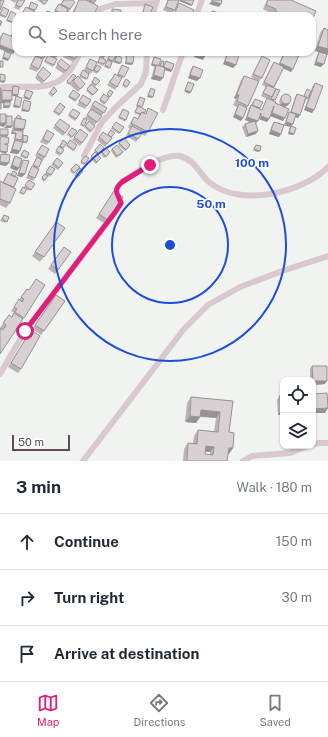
<!DOCTYPE html>
<html lang="en">
<head>
<meta charset="utf-8">
<style>
  :root { --surface:#fff; --page:#f2f2f3; --text:#1f2937; --muted:#747a83; --line:#e0e1e3; --accent:#e01d79 }
  body { margin:0; font-family:"Public Sans",sans-serif; background:var(--page); color:var(--text) }
  .controls { position:absolute; right:12px; bottom:12px; display:grid; overflow:hidden; border-radius:8px; box-shadow:0 1px 3px #0004 }
  .controls button { width:36px; height:36px; display:grid; place-items:center; padding:0; border:0; border-bottom:1px solid var(--line); background:var(--surface); color:var(--text); font:20px sans-serif }
  .scale { position:absolute; left:12px; bottom:10px; width:58px; box-sizing:border-box; padding-left:4px; border:2px solid #5e4954; border-top:0; font-size:11px; line-height:14px; white-space:nowrap; color:#5e4954; -webkit-text-stroke:3px #fff; paint-order:stroke }
  .stop { position:absolute; width:12px; height:12px; margin:-9px; border:3px solid #e01d79; border-radius:50%; background:#fff }
  .stop.end { background:#e01d79; border-color:#fff; box-shadow:0 1px 4px #0008 }
  .list { margin:0; padding:0; list-style:none }
  h2 { display:flex; justify-content:space-between; align-items:center; height:52px; margin:0; padding:0 16px; font-size:17px }
  h2 small { font-size:13px; font-weight:400; color:var(--muted) }
  .list li { display:grid; grid-template-columns:26px 1fr auto; gap:12px; align-items:center; box-sizing:border-box; height:56px; padding:0 16px; border-top:1px solid var(--line) }
  .list b { display:block; font-size:15px; white-space:nowrap }
  .list em { font-size:13px; font-style:normal; color:var(--muted) }
  .icon { flex:none; width:22px; height:22px; fill:none; stroke:currentColor; stroke-width:2; stroke-linecap:round; stroke-linejoin:round }
  .map { position:relative; flex:none; width:328px; height:461px; overflow:hidden }
  .search { position:absolute; background:var(--surface); box-shadow:0 1px 3px #0004; left:12px; right:12px; top:12px; height:44px; display:flex; align-items:center; gap:10px; box-sizing:border-box; padding:0 14px; border-radius:12px; color:var(--muted); font-size:15px }
  .sheet { height:220px; background:var(--surface) }
  nav { display:flex; justify-content:space-around; align-items:center; box-sizing:border-box; height:56px; border-top:1px solid var(--line); background:var(--surface); font-size:11px; color:var(--muted) }
  nav a { display:grid; justify-items:center; gap:2px }
  nav .on { color:var(--accent) }
  .map>svg:first-child { display:block }
</style>
</head>
<body>
<div class="map">
<svg width="328" height="461" viewBox="0 0 328 461">
  <rect width="100%" height="100%" fill="#f1f3f1"/>
  <g fill="none" stroke-linecap="round" stroke-linejoin="round">
    <path stroke="#d8c8d0" stroke-width="6" d="M96,16L100,9L116,4L156,3
      M152,16L157,0
      M196,16L202,0
      M0,87C40,85 62,96 80,52
      M163,110L183,52
      M84,156L102,122L117,106L141,84L146,72L147,52
      M0,374L25,331L116,211C117,209 121,205 121,202C121,200 119,199 117,197C114,191 118,186 122,182C135,173 163,153 180,156C195,160 199,173 209,182C240,208 302,193 328,167
      M313,444L319,443H328
      M83,461L184,329L208,305L240,287L282,271L328,256
      M243,461L252,456L290,453L307,446"/>
  </g>
  <path fill="#bab3b5" fill-rule="evenodd" d="M10,0H17L15,3Z
    M17,0H25L19,10L14,8Z
    M37,0H48L44,5Z
    M64,0L75,2L68,13L67,12L64,16H45L47,11L53,13L59,4L61,5Z
    M79,0H96L94,4L93,16H70Z
    M168,0H179L175,10L172,14L163,10Z
    M267,0H291L312,16H273L272,15V14L263,9Z
    M31,2L35,10L33,16H28L22,13L26,7L28,8Z
    M0,13L6,17L5,18L0,16Z
    M16,26L13,54L0,49V37L3,33L11,36L14,29Z
    M324,28L328,30V55H327L321,67L314,65L317,55L319,52L315,51L320,33Z
    M38,52L44,58L43,60L39,69L37,72L29,69L33,59L36,56Z
    M50,52H58L55,58L54,65L53,67L44,62Z
    M65,52H79L73,62L63,57Z
    M99,52H107L104,58V64L103,66L97,63L100,57L97,55Z
    M113,52H119L118,56L121,63L119,64L113,62L116,56L109,69L104,67L109,55L111,53L113,54Z
    M227,52H240L233,68L223,64Z
    M284,52H292L291,72L283,68L274,88V101L275,103L280,105L279,102L280,99L282,95L287,106L284,107L283,121L270,116L267,122L259,119L256,123V134L246,137L242,127L245,124L250,122L245,120L249,108L255,99L260,109H262L267,99L261,96L266,87L262,85L272,65L274,62L278,65Z
    M127,53L133,63L132,65L125,64L126,55Z
    M262,56V78L259,81L251,77Z
    M154,57L159,66L162,61L163,67L166,61L172,70L171,72L165,70L160,81L151,79L154,68L155,67L151,65Z
    M61,59L70,66L64,74L55,68Z
    M90,59L93,71L90,74L84,71L89,74L86,80L79,77L82,72L84,70Z
    M97,65L98,72L97,74L93,72Z
    M193,66L197,81L188,78L191,69Z
    M121,67L124,77L123,78L117,75Z
    M73,74L76,76L69,85L66,83Z
    M115,74L122,78L115,90L107,85Z
    M37,75L48,77L42,84L35,78Z
    M244,76L248,106L241,121L233,117L237,107L233,105L236,99L234,98L241,80Z
    M95,77L100,81L95,87L91,83Z
    M126,79L130,82L126,88L122,86Z
    M73,81L83,87L78,92L70,85Z
    M315,83L314,110L312,113L304,110L310,93L307,100L306,99L300,115L298,118L295,117L293,124L291,126L294,134L293,135L288,134L290,127L284,125L281,134L279,137L269,134L272,125L274,122L284,125L287,116L289,112L290,113L295,97L297,94L304,96L307,89L311,91L312,87Z
    M91,84L98,90L92,96L86,91Z
    M13,86L17,96L19,108L13,107L16,96H12V100L10,103L9,108H3V103H1L0,110V88L1,93L2,90H12Z
    M73,90L80,95L75,102L68,97Z
    M110,90L113,92L109,98L107,97L109,98L104,105L99,101L104,94L106,96Z
    M57,91L52,97L48,93L50,92Z
    M83,95L91,100L85,109L77,105Z
    M140,97L142,108L144,113L145,114L148,108V132L145,136L141,134L136,142L126,136L130,129L128,127L134,117L137,119L139,115L134,113L137,107L136,106Z
    M95,101L107,108L95,125L85,118L91,109L90,108Z
    M60,103L65,107L59,116L53,112Z
    M73,109L80,113L75,121L68,116Z
    M122,111L126,120L125,122L118,118Z
    M18,115L21,119L24,129L23,131L22,137L23,135L27,142L26,143H22L20,151L18,154L10,153L13,143L14,141L15,134H11L12,131L13,121Z
    M84,118L87,120L83,127L80,125Z
    M60,119L70,126L63,136L53,128Z
    M89,121L95,126L90,133L84,127Z
    M116,122L124,127L119,134L111,129Z
    M72,128L77,131L71,138L67,135Z
    M80,129L88,135L80,146L72,140Z
    M47,130L49,142L47,145L40,142Z
    M111,130L115,133L111,138H112L105,147L97,140L103,132L107,135Z
    M63,140L67,143L63,149L64,150L60,156L55,153Z
    M70,140L77,145L73,151L66,146Z
    M119,143L129,147L125,151L118,145Z
    M42,145L45,157L38,168L35,178L33,181L26,178L36,159H40L35,156Z
    M104,148L98,155L101,158L96,164L90,158L95,153L94,151L95,150Z
    M112,149L122,154L116,158L111,151Z
    M24,150L29,153L26,159L20,156Z
    M102,152H110L104,158L101,154Z
    M15,156L19,168L17,171L10,168L13,159Z
    M85,156L89,158L84,165L80,163Z
    M57,158L63,163L58,170L51,165Z
    M23,160L25,174L22,177L17,176L21,163Z
    M50,166L55,169L50,177L46,174L48,176L44,182L41,179L45,174Z
    M80,167L73,174L70,171L71,169Z
    M80,168L83,171L78,178L74,175Z
    M13,171L15,177L10,203L6,208L0,205V181L3,183L8,173L11,175Z
    M29,180L35,184L30,191L26,189L23,195L19,193L23,187H24Z
    M114,191L123,197L105,224L96,218Z
    M4,215L9,217L5,223L0,221Z
    M56,222L65,228L40,262L32,256Z
    M64,247L71,252L55,274L48,269Z
    M45,285L23,319L0,354V328L9,315L12,317L14,313L11,311L27,289L28,290Z
    M56,295L65,301L41,335L32,329Z
    M31,330L21,369L18,373L8,367Z
    M312,366L325,384L313,385V380H310V369Z
    M280,395H283V414L278,415L277,400Z
    M191,397L233,401L229,432V454H228L227,461H183L184,449L188,443H193L194,436L198,430L214,432L216,418L200,417L196,423L185,422L187,403ZM205,452H210V455L205,454Z"/>
  <path fill="#979294" d="M180,0H181L192,5L191,6L179,1Z
    M212,1L221,4L219,7L209,4Z
    M143,12L150,14L149,15L142,13Z
    M7,20L13,22L12,23L6,21Z
    M12,34L16,36V40L10,38Z
    M0,45L15,51L13,54L0,49Z
    M318,46L328,49V55L315,51Z
    M196,54L205,56L203,60L194,57Z
    M3,57L9,59L8,61L2,59Z
    M115,61L121,63L119,64L113,62Z
    M225,61L236,65L233,68L223,64Z
    M316,62L324,64L321,67L314,65Z
    M126,63H133L132,65L125,64Z
    M280,63L293,69L291,72L278,66Z
    M152,64L156,65L155,67L151,65Z
    M163,67L172,70L171,72L162,69Z
    M154,75L163,78L160,81L151,79Z
    M190,75L200,78L197,81L188,78Z
    M0,81H5L4,83L0,82Z
    M185,90L191,92L189,94L184,91Z
    M12,94L18,95L17,97L11,95Z
    M237,94L239,95L236,99L234,98Z
    M148,95L153,97L152,98L147,97Z
    M24,96L30,99L29,100L23,98Z
    M2,100H12L9,104L0,103Z
    M283,102L290,103L287,106L284,107L280,106Z
    M14,105L20,107L19,108L13,107Z
    M4,106H10L9,108H3Z
    M306,107L314,110L312,113L304,110Z
    M22,109L29,111L28,112L21,111Z
    M291,112L300,115L298,118L289,115Z
    M272,113L285,118L283,121L270,116Z
    M235,114L243,118L241,121L233,117Z
    M261,116L269,119L267,122L259,119Z
    M247,117L258,121L255,124L245,120Z
    M286,122L293,124L290,127L284,125Z
    M0,123H6L4,127L0,126Z
    M6,126H12L11,128H4Z
    M14,128L24,129L22,132L12,131Z
    M271,130L281,134L279,137L269,134Z
    M258,131L256,134L246,137L248,134Z
    M12,132L16,133L15,134H11Z
    M289,132L294,134L293,135L288,134Z
    M0,135H8L7,137L0,136Z
    M23,142H27L26,143H21Z
    M12,149L20,151L18,154L10,153Z
    M254,149L260,151L258,152L253,150Z
    M0,151L7,152L6,154L0,152Z
    M0,162L9,163L6,166L0,165Z
    M12,165L19,168L17,171L10,168Z
    M19,173L25,174L22,177L17,176Z
    M313,381H327L325,384L313,385Z
    M328,408L325,413H313V409Z
    M201,410L220,412L216,418L197,416Z
    M281,410H283V414L278,415Z
    M190,416L200,417L196,423L185,422Z
    M206,446L214,447L210,452H201Z
    M229,448H233L229,454H224Z"/>
  <path fill="#d8d0d3" stroke="#979294" fill-rule="evenodd" d="M0,0L4,1L0,10Z
    M18,0H25L21,7L16,5Z
    M40,0H48L45,4Z
    M64,0H72L75,2L70,9L61,4Z
    M79,0H86L98,6L93,16H72Z
    M89,0H96L94,3Z
    M168,0H179L175,10L166,7Z
    M181,0H194L192,5Z
    M212,0H222L221,4L212,1Z
    M268,0H291L316,11L312,20V16H287L275,11L276,9L266,5Z
    M31,2L38,5L35,10L29,8Z
    M179,3L194,10L192,16H177L174,15Z
    M59,4L68,9L65,15L55,10Z
    M145,4L153,7L150,14L143,12Z
    M3,7L9,10L6,17L0,14Z
    M26,7L35,12L33,16H32L23,12Z
    M112,9L121,10V16H112Z
    M11,11L16,14L13,22L7,20Z
    M47,11L58,15L57,16H45Z
    M212,11L219,13L218,16H211Z
    M105,12L111,15V16H103Z
    M20,14L24,15V16H19Z
    M135,14L142,16H135Z
    M0,20L2,22L0,26Z
    M16,26V36L12,34Z
    M324,28L328,30V49L318,46Z
    M3,33L16,38V49L15,51L0,45V40Z
    M5,51L11,54L9,59L3,57Z
    M39,52H41L46,54L44,58L42,57L41,58L37,56Z
    M50,52H58L56,57L49,54Z
    M66,52H79L75,59L65,54Z
    M99,52H107L104,57L98,53Z
    M114,52H119L118,54H113Z
    M197,52H207L205,56L196,54Z
    M228,52H240L236,65L225,61Z
    M285,52H292L299,55L293,69L280,63Z
    M319,52L327,54L324,64L316,62Z
    M111,53L116,55L113,61L108,59Z
    M127,53L134,54L133,63H126Z
    M48,55L57,59L54,65L45,61Z
    M117,55L122,58L121,63L115,61Z
    M36,56L43,59L39,69L31,65Z
    M262,56L270,60L262,78L253,74Z
    M100,57L106,60L104,64L98,62Z
    M154,57L161,59L159,66L152,64Z
    M61,59L70,66L66,71L57,64Z
    M90,59L97,62L93,71L86,67Z
    M108,60L112,62L110,68L105,65Z
    M0,61H3V67H0Z
    M162,61H164L163,67L160,66Z
    M166,61L174,64L172,70L163,67Z
    M274,62L284,67L274,87L264,82Z
    M97,65L101,67L98,72L94,70Z
    M122,65L129,68L124,77L118,74Z
    M156,65L165,67L163,78L154,75Z
    M193,66L203,70L200,78L190,75Z
    M43,67L51,74L44,81L37,75Z
    M83,70L89,74L87,79L80,75Z
    M0,74L5,75V81H0Z
    M73,74L76,76L70,84L67,81Z
    M115,74L122,78L117,87L110,82Z
    M78,76L85,84L80,89L73,81Z
    M244,76L259,81L248,106L237,101L239,95L237,94Z
    M95,77L100,81L96,85L92,82Z
    M126,79L130,82L127,87L123,84Z
    M188,82L194,84L191,92L185,90Z
    M315,83L323,86L314,110L306,107Z
    M91,84L98,90L93,95L87,89Z
    M267,85L276,89L272,97L263,93Z
    M13,86L19,87L18,95L12,94Z
    M54,87L57,91L53,95L50,92Z
    M0,88H1L0,101Z
    M151,88L155,90L153,97L148,95Z
    M276,89L280,90L275,100L271,99Z
    M307,89L311,91L308,98L304,96Z
    M2,90L12,91V100H2Z
    M26,90L33,92L30,99L24,96Z
    M73,90L80,95L76,100L69,96Z
    M110,90L113,92L110,97L107,94Z
    M281 99a5 5 0 1 1 10 0a5 5 0 1 1-10 0Z
    M104,94L109,98L105,103L100,99Z
    M297,94L306,97L300,115L291,112Z
    M83,95L91,100L87,106L79,101Z
    M16,96L22,98L20,107L14,105Z
    M140,97L145,99L142,107L137,105Z
    M267,98L276,102L275,103L289,109L285,118L272,113L274,106L269,119L261,116V113L258,121L247,117L251,105L262,110Z
    M255,99L263,102L260,108L252,105Z
    M24,100L31,102L29,111L22,109Z
    M95,101L107,108L104,113L92,105Z
    M0,102H1V109H0Z
    M4,102H10V106H4Z
    M60,103L65,107L60,114L54,111Z
    M239,104L247,108L243,118L235,114Z
    M138,106L146,110L144,113L142,112L140,114L135,112Z
    M148,108L158,113L148,132L131,123L134,117L138,119L142,112L146,114Z
    M73,109L80,113L76,119L69,114Z
    M91,109L102,116L97,122L87,115Z
    M123,109L129,112L126,120L119,117Z
    M289,112L296,114L293,124L286,122Z
    M0,114H6V123H0Z
    M18,115L21,117V119L16,118Z
    M6,116H12V126H6Z
    M15,118L26,120L24,129L14,128Z
    M84,118L87,120L84,126L81,124Z
    M60,119L70,126L65,133L55,125Z
    M89,121L95,126L91,131L85,126Z
    M255,121L258,131L248,134L245,124Z
    M116,122L124,127L120,133L112,127Z
    M274,122L284,125L281,134L271,130Z
    M132,126L143,132L138,139L128,133Z
    M291,126L296,128L294,134L289,132Z
    M72,128L77,131L72,137L68,133Z
    M0,129H8V135H0Z
    M80,129L88,135L82,143L74,137Z
    M13,130L23,131L22,140L15,139L16,133L12,132Z
    M47,130L54,134L49,142L43,139Z
    M111,130L115,133L111,137L108,134Z
    M103,132L112,138L107,144L99,137Z
    M23,135L28,136L27,142H23Z
    M1,136L9,138L8,144H4L8,145L7,152L0,151V140Z
    M124,138L130,145L126,150L119,143Z
    M15,140L23,142L20,151L12,149Z
    M63,140L67,143L63,148L60,146Z
    M70,140L77,145L74,150L67,145Z
    M100,144L104,148L99,154L95,150Z
    M42,145L49,149L45,157L37,153Z
    M117,145L123,152L117,156L112,149Z
    M256,145L261,146L260,151L254,149Z
    M59,146L64,150L61,154L56,151Z
    M106,148L110,152L106,157L102,152Z
    M24,150L29,153L27,158L21,155Z
    M95,152L101,158L97,162L91,156Z
    M1,154L10,155L9,163L0,162Z
    M15,156L22,159L19,168L12,165Z
    M85,156L89,158L85,164L81,161Z
    M37,157L42,160L39,167L33,165Z
    M57,158L63,163L59,168L53,163Z
    M23,160L29,161L25,174L19,173Z
    M76,164L80,167L74,173L71,169Z
    M32,166L39,169L35,178L28,175Z
    M50,166L55,169L51,175L46,172Z
    M80,168L83,171L79,176L76,173Z
    M13,171L17,173L15,177L11,175Z
    M8,173L18,178L14,187L3,183Z
    M45,174L48,176L45,180L42,177Z
    M29,180L35,184L31,190L25,185Z
    M0,181L16,189L10,203L0,199Z
    M23,187L27,189L24,194L20,192Z
    M114,191L123,197L108,220L99,214Z
    M4,215L9,217L7,222L2,219Z
    M56,222L65,228L44,257L35,252Z
    M64,247L71,252L58,270L51,265Z
    M36,279L45,285L24,318L15,312L17,309L14,307L19,299L22,302L24,299L21,297L27,289L29,290Z
    M56,295L65,301L44,331L35,325Z
    M14,313L23,319L0,354V328L3,330L6,325L3,323L9,315L12,317Z
    M31,330L40,336L21,369L11,363Z
    M312,366H327V381H313Z
    M327,393L328,408L313,409V394Z
    M280,395H283V410H281Z
    M191,397L233,401L229,432L234,433L233,448H229L227,461H187L188,443L197,444L198,430L218,432L220,412L201,410L200,417L190,416ZM206,446L214,447L213,455L205,454Z"/>
  <g fill="none" stroke-linecap="round" stroke-linejoin="round">
    <path stroke="#e01d79" stroke-width="5" d="M25,331L116,211L121,203C118,194 112,191 122,182L150,165"/>
  </g>
  <g fill="none" stroke="#1d4ed8" stroke-width="2">
    <circle cx="170" cy="245" r="58"/>
    <circle cx="170" cy="245" r="116"/>
  </g>
  <circle cx="170" cy="245" r="6" fill="#1d4ed8" stroke="#fff" stroke-width="2"/>
  <g font-size="12" text-anchor="middle" font-weight="bold" fill="#1d4ed8" stroke="#fff" stroke-width="3.5" stroke-linejoin="round" paint-order="stroke">
    <text x="252" y="167">100 m</text>
    <text x="211" y="208">50 m</text>
  </g>
</svg>
<div class="controls">
<button><svg class="icon" aria-label="locate" viewBox="0 0 24 24"><circle cx="12" cy="12" r="6"/><path d="M12 2v4M12 18v4M2 12h4M18 12h4"/></svg></button>
<button><svg class="icon" aria-label="layers" viewBox="0 0 24 24"><path d="M12 4l9 5-9 5-9-5zM3 14l9 5 9-5"/></svg></button>
</div>
<div class="scale">50 m</div>
<div class="stop" style="left:25px;top:331px"></div>
<div class="stop end" style="left:150px;top:165px"></div>
<div class="search"><svg class="icon" aria-label="search" viewBox="0 0 24 24"><circle cx="10" cy="10" r="6"/><path d="M15 15l6 6"/></svg>Search here</div>
</div>
<section class="sheet">
<h2>3 min<small>Walk · 180 m</small></h2>
<ul class="list">
<li><svg class="icon" aria-label="ahead" viewBox="0 0 24 24"><path d="M12 20V5M6 11l6-6 6 6"/></svg><div><b>Continue</b></div><em>150 m</em></li>
<li><svg class="icon" aria-label="right" viewBox="0 0 24 24"><path d="M7 20v-9h11M14 6l5 5-5 5"/></svg><div><b>Turn right</b></div><em>30 m</em></li>
<li><svg class="icon" aria-label="arrive" viewBox="0 0 24 24"><path d="M6 21V4h12l-3 4 3 4H6"/></svg><div><b>Arrive at destination</b></div></li>
</ul>
</section>
<nav>
<a class="on"><svg class="icon" aria-label="map" viewBox="0 0 24 24"><path d="M3 6l6-2 6 2 6-2v14l-6 2-6-2-6 2zM9 4v14M15 6v14"/></svg>Map</a>
<a><svg class="icon" aria-label="directions" viewBox="0 0 24 24"><path d="M12 3l9 9-9 9-9-9zM9 14v-3h6M13 9l2 2-2 2"/></svg>Directions</a>
<a><svg class="icon" aria-label="saved" viewBox="0 0 24 24"><path d="M7 4h10v16l-5-4-5 4z"/></svg>Saved</a>
</nav>
</body>
</html>
